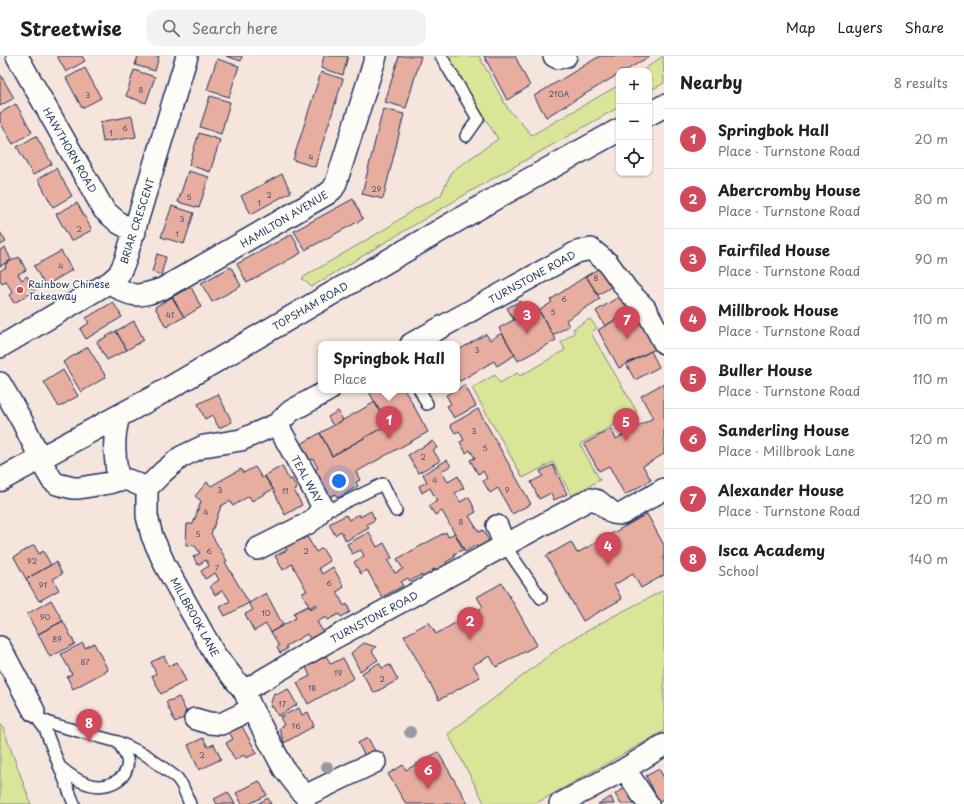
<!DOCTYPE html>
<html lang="en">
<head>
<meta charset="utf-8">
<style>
  :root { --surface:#fff; --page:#f2f2f2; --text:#202124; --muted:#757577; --line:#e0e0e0; --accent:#d1495b }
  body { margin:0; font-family:"Playpen Sans",sans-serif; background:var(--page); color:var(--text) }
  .controls { position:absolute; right:12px; top:12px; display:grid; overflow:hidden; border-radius:8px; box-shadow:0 1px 3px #0004 }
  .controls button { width:36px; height:36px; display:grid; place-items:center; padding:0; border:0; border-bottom:1px solid var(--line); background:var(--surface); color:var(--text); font:20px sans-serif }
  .you { position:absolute; left:339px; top:425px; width:14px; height:14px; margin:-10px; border:3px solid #fff; border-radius:50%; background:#1a73e8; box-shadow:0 0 0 6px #1a73e833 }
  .badge { display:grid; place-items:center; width:26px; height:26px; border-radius:50%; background:var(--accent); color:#fff; font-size:13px; font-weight:700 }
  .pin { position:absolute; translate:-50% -33px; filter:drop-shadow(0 1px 2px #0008) }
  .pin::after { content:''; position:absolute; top:21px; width:14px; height:12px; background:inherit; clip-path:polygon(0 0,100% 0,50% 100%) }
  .popup { position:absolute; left:318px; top:285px; width:142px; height:52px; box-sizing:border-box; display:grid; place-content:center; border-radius:8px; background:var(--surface); filter:drop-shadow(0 1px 3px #0005); font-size:13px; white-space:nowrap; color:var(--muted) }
  .popup b { font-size:15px; color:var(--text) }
  .popup::after { content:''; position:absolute; left:50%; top:100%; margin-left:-8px; border:8px solid transparent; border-top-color:var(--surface) }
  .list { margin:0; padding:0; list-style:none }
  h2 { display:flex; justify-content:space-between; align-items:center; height:52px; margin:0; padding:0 16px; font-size:17px }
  h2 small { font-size:13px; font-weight:400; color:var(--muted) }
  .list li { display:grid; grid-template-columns:26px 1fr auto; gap:12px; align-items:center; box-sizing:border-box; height:60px; padding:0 16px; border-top:1px solid var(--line) }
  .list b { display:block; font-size:15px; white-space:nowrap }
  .list p { margin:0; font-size:13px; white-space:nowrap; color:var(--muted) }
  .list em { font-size:13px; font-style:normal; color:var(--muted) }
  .icon { flex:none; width:22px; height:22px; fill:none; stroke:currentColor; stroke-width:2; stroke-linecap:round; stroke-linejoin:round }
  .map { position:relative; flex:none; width:664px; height:748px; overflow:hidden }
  header { display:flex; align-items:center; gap:24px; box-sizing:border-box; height:56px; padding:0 20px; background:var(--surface); border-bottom:1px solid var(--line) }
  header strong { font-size:19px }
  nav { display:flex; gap:22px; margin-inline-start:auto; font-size:14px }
  .search { width:280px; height:36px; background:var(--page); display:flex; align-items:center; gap:10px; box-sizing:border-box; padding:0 14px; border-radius:12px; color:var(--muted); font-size:15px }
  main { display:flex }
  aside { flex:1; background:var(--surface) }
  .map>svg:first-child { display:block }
</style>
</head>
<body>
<header>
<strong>Streetwise</strong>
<div class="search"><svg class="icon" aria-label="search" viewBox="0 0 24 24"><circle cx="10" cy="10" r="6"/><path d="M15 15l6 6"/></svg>Search here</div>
<nav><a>Map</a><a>Layers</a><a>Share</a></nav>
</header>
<main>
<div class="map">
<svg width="664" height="748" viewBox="0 0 664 748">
  <rect width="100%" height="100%" fill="#f6e5dd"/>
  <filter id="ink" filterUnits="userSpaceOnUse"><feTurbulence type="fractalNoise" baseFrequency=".025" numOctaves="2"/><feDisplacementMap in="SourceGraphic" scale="8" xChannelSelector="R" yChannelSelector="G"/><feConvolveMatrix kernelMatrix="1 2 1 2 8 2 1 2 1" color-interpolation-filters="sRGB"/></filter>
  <g filter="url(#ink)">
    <path fill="#dae598" stroke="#7a8a7b" d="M446,0H479L508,53L532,79L619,29V51L471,135L311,231L302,222L390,170L413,154L441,139L452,115L498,83Z
      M663,0L664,27L649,35V15H642Z
      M590,263L597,272L591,277L637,356L580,388L600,424L572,440L553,406L523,422L472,332L495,319L500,327L517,317L520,320L565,294L561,286L575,276L573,273Z
      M664,534V675L535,748H485L448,678L561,590L608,563Z
      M2,669L31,748H0V670Z"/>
    <path fill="#e7aea0" stroke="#1b2f5e" d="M57,0H82L85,5L66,16Z
      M138,0H159L155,15L135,9Z
      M226,0H242L241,5Z
      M324,0H348L343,19L321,12Z
      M399,0H421L406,52L385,46Z
      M484,0H515L530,30L507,44Z
      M600,0H650L625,15H619V18L546,61L534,40Z
      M217,3L239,10L229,41L207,34Z
      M85,12L101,42L82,52L66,22Z
      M134,14L155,21L146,47L126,40Z
      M321,16L343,23L315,111L293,104Z
      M0,18L14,42L0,50Z
      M210,40L230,46L221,78L200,71Z
      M16,48L32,76L13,88L0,66V57Z
      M383,53L404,58L383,143L362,138Z
      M132,60L136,81L103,86L100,66Z
      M199,77L220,84L210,116L189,109Z
      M36,80L52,108L33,119L17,91Z
      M56,112L72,140L53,151L38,123Z
      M188,115L209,121L199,152L178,146Z
      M282,118L291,136L251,158L241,140Z
      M353,143L363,163L305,194L294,175Z
      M77,147L92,174L71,185L56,158Z
      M172,150L194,157L184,188L161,181Z
      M0,176L6,186L0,189Z
      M292,178L301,197L247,227L237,208Z
      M5,191L11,204L0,210V194Z
      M61,195L72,214L45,230L34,210Z
      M157,198L166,201L161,219L152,216Z
      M19,201L26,214L18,218L22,224L27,220L35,235L14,247L9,239L13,237L6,225L2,227L0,224V215L6,211L5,208Z
      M231,211L241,230L212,246L201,227Z
      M600,212L611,231L598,239L586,220Z
      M586,220L600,243L566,264L569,270L553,279L539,255L552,246L550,244Z
      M191,231L201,251L184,261L172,241Z
      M620,240L629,256L605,270L596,255Z
      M172,241L184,261L166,271L155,251Z
      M520,245L527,257L514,264L507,252Z
      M113,246L122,261L86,283L80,273L89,267L86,262Z
      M537,251L556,284L518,305L499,272Z
      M635,252L657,292L619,312L598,274Z
      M134,265L144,284L127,294L116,275Z
      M116,275L127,294L107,304L97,286Z
      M502,277L515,299L497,310L494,305L460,325L457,320V295L486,278L490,284Z
      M88,291L106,321L81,336L63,306Z
      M651,295L659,311L635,324L626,308Z
      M63,314L78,340L59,351L44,326Z
      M664,327V398L643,410L651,424L625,439L609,410L599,415L584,388L611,373L616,383L653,362L641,340Z
      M465,329L476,350L454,362L447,350L451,348L446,339Z
      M368,334H405L428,376L356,416L360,424L356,426L358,430L338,442L335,438L330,441L315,414L318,412L313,403L310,404L301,388L320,377L332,400L387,369Z
      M218,338L232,366L219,372L212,359L205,363L198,348Z
      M375,346L387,369L332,400L320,377Z
      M478,353L531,448L512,458L498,432L490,437L483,425L487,422L483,415L478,418L470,404L475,402L470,394L466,397L460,386L464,384L459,375L455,377L450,369Z
      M338,355L343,364L333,370L328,361Z
      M433,385L437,392L433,394L440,405L418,417L408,399Z
      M447,404L451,410L441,415L448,426L458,420L464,432L455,437L460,446L469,441L476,456L469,460L479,476L483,474L489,485L477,492L476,489L465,496L442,455L435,459L429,450L437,445L430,432L422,437L419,430L427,426L423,418Z
      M553,409L567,438L554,444L551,437L539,443L531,426L543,420L540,415Z
      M282,410L289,424L292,423L297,433L294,434L302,449L285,459L273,433L264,420Z
      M255,411L262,422L265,420L273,433L252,445L249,440L233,450L230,445L221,450L211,478L227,505L225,506L249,547L225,560L220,551L230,545L223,534L215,539L210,530L219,524L215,517L205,523L201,515L209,510L206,504L198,509L193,501L200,497L195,490L186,489L187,468H193L201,445L195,440L207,426L211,430L241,413L243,417Z
      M371,455L375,464L367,468L369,472L346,485L341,475L335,479L329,468L346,459L349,464L359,458L360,461Z
      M647,458L664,489V519L641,532L633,518L614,529L622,543L583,565L546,500L571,486L577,497Z
      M369,476L377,491L384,487L392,502L388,505L395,517L403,513L397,503L446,476L448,481L455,477L464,493L454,498L455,501L446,506L448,510L437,516L435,513L432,514L434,518L424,523L421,519L410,525L408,522L401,526L403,530L382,541L367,514L361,518L354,506L364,500L361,494L352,498L347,488Z
      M305,477L316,496L322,492L330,505L319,512L322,518L333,511L344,531L337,536L344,550L347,548L350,556L341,561L339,558L328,564L326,561L317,566L324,577L311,584L307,578L286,590L287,593L280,597L277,592L279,590L271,576L296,562L294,557L308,550L310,553L316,550L315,548L310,552L302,537L307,535L292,508L283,514L275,500L287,494L284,489Z
      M34,489L39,498L43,495L51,509L26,523L14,501Z
      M56,506L62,518L53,523L59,534L39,545L26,523Z
      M502,527L537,589L496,611L490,600L473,609L480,621L439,644L404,580L429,566L436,578L483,551L477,541Z
      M266,537L283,569L271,576L266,568L254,575L245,558L253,554L249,547Z
      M51,544L63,565L38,578L27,558Z
      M63,565L75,588L50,601L38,578Z
      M83,587L85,592L94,587L108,614L73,633L67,621L72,618L61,598Z
      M364,587L376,591L372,595L378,604L360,615L351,597Z
      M164,600L169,610L177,606L186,625L161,638L152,620L156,618L151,606Z
      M326,600L331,608L343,602L354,622L308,648L297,627L310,620L306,611Z
      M379,607L382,612L390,609L398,624L374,637L362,617Z
      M288,633L297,649L278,660L273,651L270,650L274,637L278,638Z
      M179,641L188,660L175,666L166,646Z
      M299,652L302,659L308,656L314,670L284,687L279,672L284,669L280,661Z
      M240,667L257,697L246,702L244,699L235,704L226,687L233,683L228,674Z
      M203,682L208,691L214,688L221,703L199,714L188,689Z
      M368,682L376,697L366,702L358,687Z
      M438,696L468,748H406L388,718L403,709L406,714Z
      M659,713L664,722V743L659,745L646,720Z
      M259,725L267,739L249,748H242L236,737Z
      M627,731L636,748H621L615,738Z
      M228,736L235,748H217L214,743Z
      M611,741L614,748H598Z
      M268,742L271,748H257Z"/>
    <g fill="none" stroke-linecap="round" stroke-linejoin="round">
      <defs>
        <path id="lane" d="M441,0L478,63L466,80
          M420,334L427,348
          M323,451L333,452L383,428L396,455
          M505,490L541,542
          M36,661L52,668L118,686L146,699L177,722L182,729L190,748
          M36,661L45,673L74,748
          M59,710C67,717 77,725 88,728C105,734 131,724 127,703C125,697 122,692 118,686"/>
        <path id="street" d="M17,0L104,154L119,167L135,176
          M554,0L558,2L566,0
          M110,226C131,243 138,241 162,233L327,138L333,133L336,127L376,0
          M411,288L577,196L591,193L608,207L628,235L645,252L664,287
          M0,291L110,226L119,218L125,205L187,0
          M0,327L22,365L46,414L52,424L57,428L73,432H79L109,427L118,424H128L147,432V460L152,480L165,509L215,599L244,635L252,653L284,713L305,740
          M118,424C115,398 112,386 119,360
          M147,432L163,416L181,401L204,390L241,384L277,368L291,355L329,334
          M497,470L505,490
          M257,493L307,468L315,462L323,451L277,368
          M0,591L34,655
          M244,635L327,586L590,443L598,445L613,457L622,458L664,433
          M195,663L209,667L221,668L252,653
          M625,713L648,748
          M305,740L375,706
          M560,748L625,713L664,689"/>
        <path id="primary" d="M649,58L664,50
          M0,424L154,341L501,139L619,74"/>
      </defs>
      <use href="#lane" stroke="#1b2f5e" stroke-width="14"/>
      <use href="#street" stroke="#1b2f5e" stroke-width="24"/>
      <use href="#primary" stroke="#1b2f5e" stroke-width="25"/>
      <use href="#lane" stroke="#fdfcf7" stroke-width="11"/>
      <use href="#street" stroke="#fdfcf7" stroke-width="21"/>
      <use href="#primary" stroke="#fdfcf7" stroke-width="22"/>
    </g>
    <g fill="#989a9f">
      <circle cx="410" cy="676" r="6"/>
      <circle cx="327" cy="711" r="6"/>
    </g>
  </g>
  <circle fill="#d1495b" stroke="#fdfcf7" stroke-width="1.5" cx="20" cy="234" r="4"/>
  <g text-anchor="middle" stroke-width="3" stroke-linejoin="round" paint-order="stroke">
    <g font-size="8" fill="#4e4f6e">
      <text x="141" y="37">8</text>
      <text x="559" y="41">210A</text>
      <text x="88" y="42">3</text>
      <text x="125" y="75">6</text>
      <text x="111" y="80">1</text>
      <text x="311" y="104">4</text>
      <text x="376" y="136">29</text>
      <text x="269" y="142">2</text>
      <text x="189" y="144">5</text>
      <text x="259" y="150">1</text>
      <text x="182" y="166">3</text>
      <text x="79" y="176">2</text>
      <text x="177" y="181">1</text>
      <text x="61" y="213">4</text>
      <text x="596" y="225">8</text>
      <text x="564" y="246">6</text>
      <text x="553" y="259">5</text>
      <text x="170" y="262">41</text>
      <text x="477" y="297">3</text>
      <text x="474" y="378">3</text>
      <text x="485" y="395">5</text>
      <text x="423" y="404">2</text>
      <text x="435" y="427">4</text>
      <text x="220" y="437">3</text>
      <text x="507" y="437">9</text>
      <text x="285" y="438">11</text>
      <text x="206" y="459">4</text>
      <text x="461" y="469">8</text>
      <text x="198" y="481">5</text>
      <text x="209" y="498">6</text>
      <text x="306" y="498">2</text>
      <text x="32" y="508">92</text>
      <text x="217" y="515">7</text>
      <text x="329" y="530">6</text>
      <text x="43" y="532">91</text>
      <text x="266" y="560">10</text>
      <text x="45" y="564">90</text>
      <text x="57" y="586">89</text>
      <text x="85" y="609">87</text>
      <text x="338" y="620">19</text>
      <text x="382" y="626">2</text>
      <text x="312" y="635">18</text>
      <text x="282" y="651">17</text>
      <text x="296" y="673">16</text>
      <text x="202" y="702">2</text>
    </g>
    <g font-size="10" fill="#1b2f5e" stroke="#fdfcf7">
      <text transform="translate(70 94) rotate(60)" y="4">HAWTHORN ROAD</text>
      <text transform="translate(284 163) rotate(-31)" y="4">HAMILTON AVENUE</text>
      <text transform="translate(137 165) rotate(-72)" y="4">BRIAR CRESCENT</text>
      <text transform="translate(532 221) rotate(-29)" y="4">TURNSTONE ROAD</text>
      <text transform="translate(310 250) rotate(-30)" y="4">TOPSHAM ROAD</text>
      <text transform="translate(307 423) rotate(61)" y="4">TEAL WAY</text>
      <text transform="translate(195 561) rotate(61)" y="4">MILLBROOK LANE</text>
      <text transform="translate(374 561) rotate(-28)" y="4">TURNSTONE ROAD</text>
    </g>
    <g font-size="10" fill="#1b2f5e" stroke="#fdfcf7" text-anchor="start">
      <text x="28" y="232">Rainbow Chinese<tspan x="28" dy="12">Takeaway</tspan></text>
    </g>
  </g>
</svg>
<div class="controls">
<button>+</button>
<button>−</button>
<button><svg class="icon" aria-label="locate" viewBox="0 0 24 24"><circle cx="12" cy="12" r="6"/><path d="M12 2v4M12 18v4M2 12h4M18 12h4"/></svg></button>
</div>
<div class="you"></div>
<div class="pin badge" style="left:389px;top:383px">1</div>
<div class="popup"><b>Springbok Hall</b>Place</div>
<div class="pin badge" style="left:470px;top:584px">2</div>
<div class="pin badge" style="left:527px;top:278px">3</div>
<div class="pin badge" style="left:608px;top:509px">4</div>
<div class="pin badge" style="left:626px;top:385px">5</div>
<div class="pin badge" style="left:428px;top:733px">6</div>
<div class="pin badge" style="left:627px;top:283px">7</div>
<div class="pin badge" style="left:89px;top:686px">8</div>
</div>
<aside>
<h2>Nearby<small>8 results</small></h2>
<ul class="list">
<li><span class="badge">1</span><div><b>Springbok Hall</b><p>Place · Turnstone Road</p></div><em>20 m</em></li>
<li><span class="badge">2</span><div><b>Abercromby House</b><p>Place · Turnstone Road</p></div><em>80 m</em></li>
<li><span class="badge">3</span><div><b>Fairfiled House</b><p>Place · Turnstone Road</p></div><em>90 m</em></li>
<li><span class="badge">4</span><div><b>Millbrook House</b><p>Place · Turnstone Road</p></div><em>110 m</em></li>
<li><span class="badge">5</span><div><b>Buller House</b><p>Place · Turnstone Road</p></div><em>110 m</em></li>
<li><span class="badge">6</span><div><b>Sanderling House</b><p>Place · Millbrook Lane</p></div><em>120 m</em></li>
<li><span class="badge">7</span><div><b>Alexander House</b><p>Place · Turnstone Road</p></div><em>120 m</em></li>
<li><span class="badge">8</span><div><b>Isca Academy</b><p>School</p></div><em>140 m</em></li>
</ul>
</aside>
</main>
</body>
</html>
